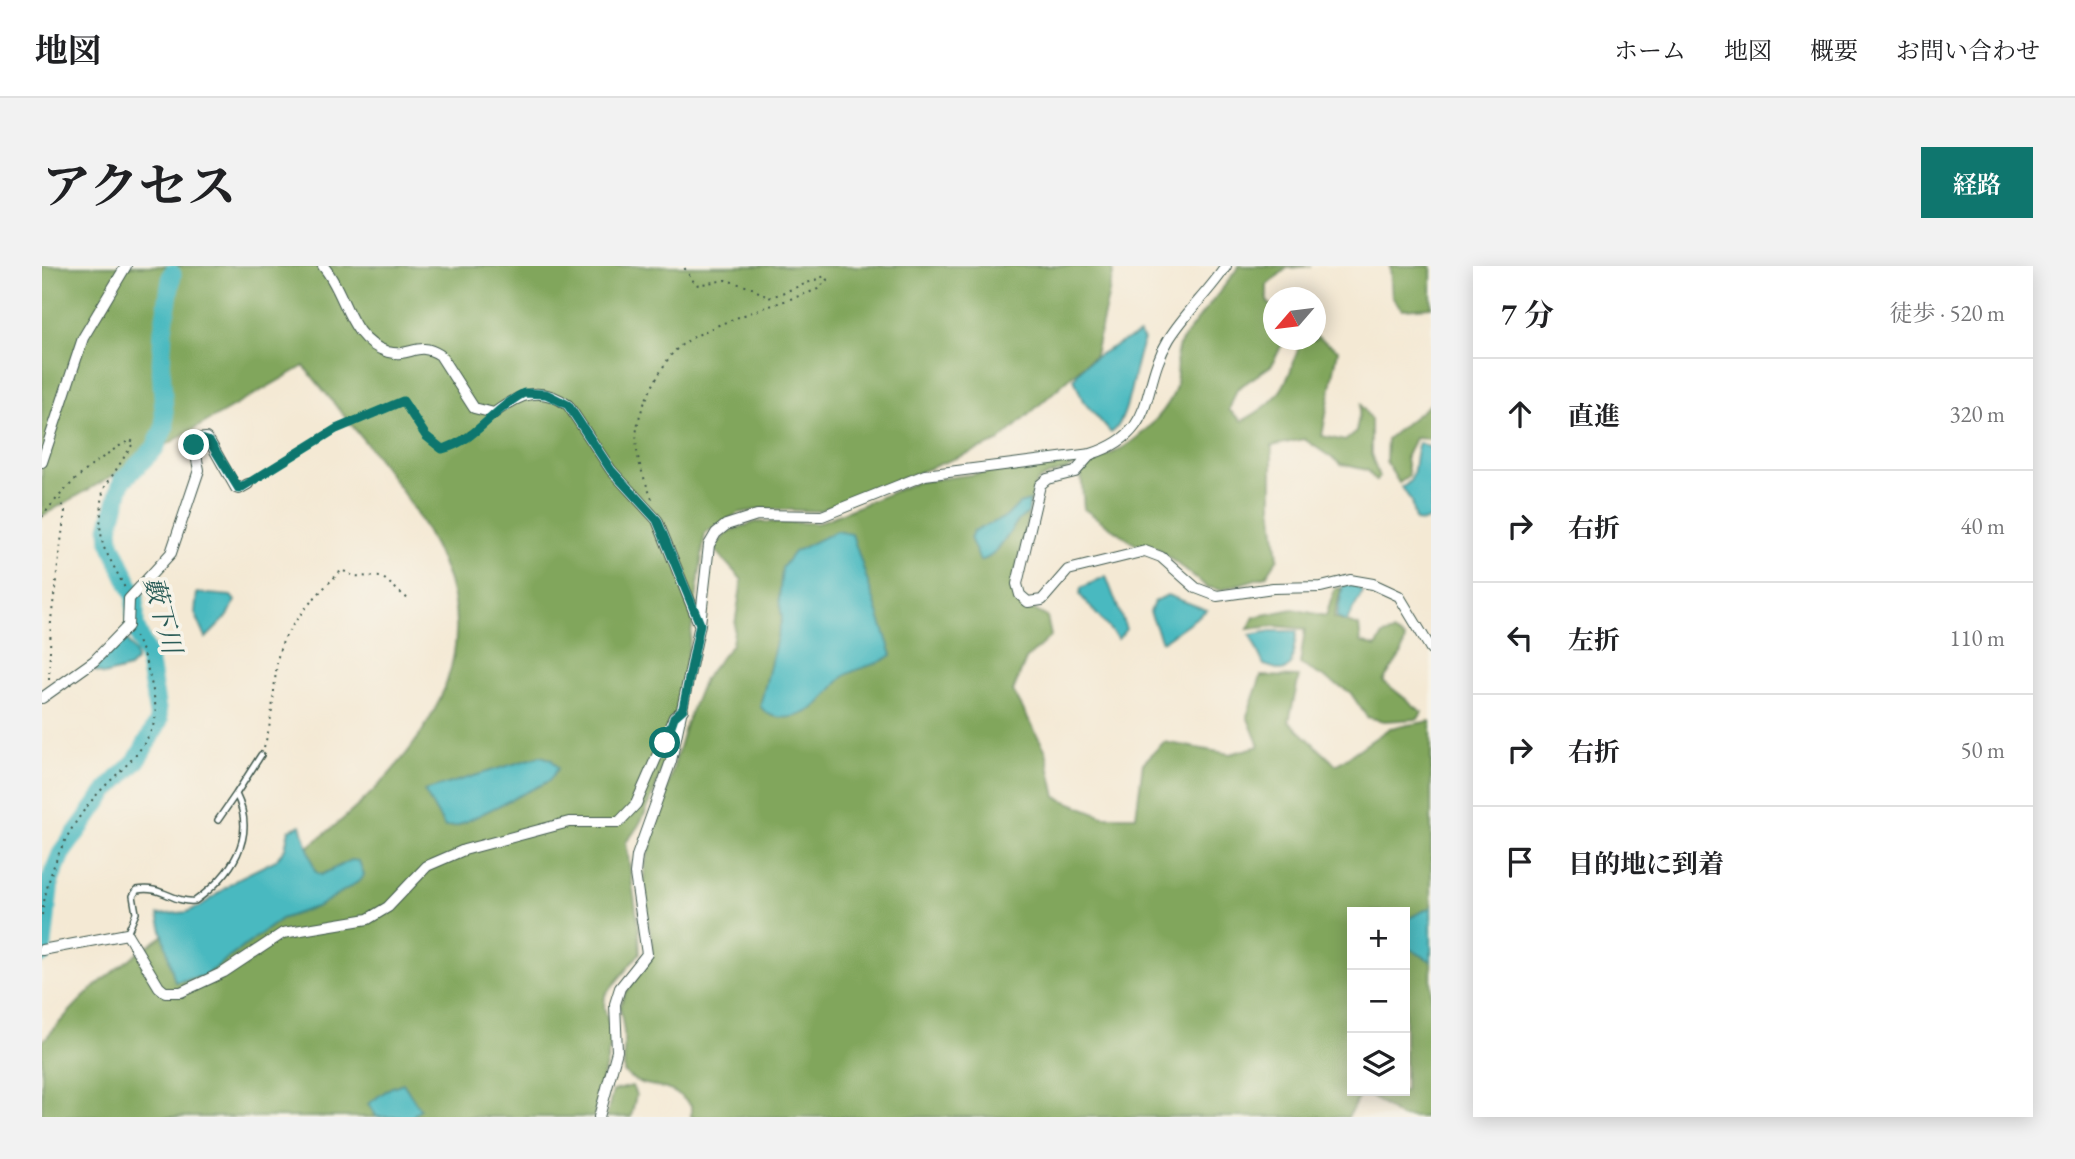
<!DOCTYPE html>
<html lang="ja">
<head>
<meta charset="utf-8">
<style>
  :root { --surface:#fff; --page:#f2f2f2; --text:#202124; --muted:#757577; --line:#e0e0e0; --accent:#0f766e }
  body { margin:0; font-family:"EB Garamond","Noto Serif JP",serif; background:var(--page); color:var(--text) }
  .controls { position:absolute; right:21px; bottom:21px; display:grid; overflow:hidden; border-radius:0px; box-shadow:0 4px 18px #0003 }
  .controls button { width:63px; height:63px; display:grid; place-items:center; padding:0; border:0; border-bottom:2px solid var(--line); background:var(--surface); color:var(--text); font:35px sans-serif }
  .compass { position:absolute; left:1221px; top:21px; width:63px; height:63px; border-radius:50%; background:var(--surface); box-shadow:0 4px 18px #0003; rotate:242deg }
  .stop { position:absolute; width:21px; height:21px; margin:-16px; border:5px solid #0f766e; border-radius:50%; background:#fff }
  .stop.end { background:#0f766e; border-color:#fff; box-shadow:0 2px 7px #0008 }
  .list { margin:0; padding:0; list-style:none }
  h2 { display:flex; justify-content:space-between; align-items:center; height:91px; margin:0; padding:0 28px; font-size:30px }
  h2 small { font-size:23px; font-weight:400; color:var(--muted) }
  .list li { display:grid; grid-template-columns:46px 1fr auto; gap:21px; align-items:center; box-sizing:border-box; height:112px; padding:0 28px; border-top:2px solid var(--line) }
  .list b { display:block; font-size:26px; white-space:nowrap }
  .list em { font-size:23px; font-style:normal; color:var(--muted) }
  .icon { flex:none; width:38px; height:38px; fill:none; stroke:currentColor; stroke-width:2; stroke-linecap:round; stroke-linejoin:round }
  .map { position:relative; flex:none; width:1389px; height:851px; overflow:hidden; border-radius:0px }
  header { display:flex; align-items:center; gap:42px; box-sizing:border-box; height:98px; padding:0 35px; background:var(--surface); border-bottom:2px solid var(--line) }
  header strong { font-size:33px }
  nav { display:flex; gap:38px; margin-inline-start:auto; font-size:24px }
  .intro { display:flex; align-items:center; justify-content:space-between; box-sizing:border-box; height:168px; padding:0 42px }
  h1 { margin:0; font-size:49px }
  .button { padding:18px 32px; border-radius:0px; background:var(--accent); color:#fff; font-size:24px; font-weight:700 }
  main { display:flex; gap:42px; padding:0 42px }
  aside { flex:1; background:var(--surface); border-radius:0px; box-shadow:0 4px 18px #0003 }
  .map>svg:first-child { display:block }
</style>
</head>
<body>
<header>
<strong>地図</strong>
<nav><a>ホーム</a><a>地図</a><a>概要</a><a>お問い合わせ</a></nav>
</header>
<div class="intro"><h1>アクセス</h1><a class="button">経路</a></div>
<main>
<div class="map">
<svg width="1389" height="851" viewBox="0 0 1389 851">
  <rect width="100%" height="100%" fill="#f7f3e8"/>
  <filter id="ink" filterUnits="userSpaceOnUse"><feTurbulence type="fractalNoise" baseFrequency=".0143" numOctaves="2"/><feDisplacementMap in="SourceGraphic" scale="14" xChannelSelector="R" yChannelSelector="G"/><feConvolveMatrix kernelMatrix="1 2 1 2 8 2 1 2 1" color-interpolation-filters="sRGB"/></filter>
  <filter id="wash" filterUnits="userSpaceOnUse"><feTurbulence type="fractalNoise" baseFrequency=".00686" numOctaves="4" result="noise"/><feDisplacementMap in="SourceGraphic" scale="28" xChannelSelector="R" yChannelSelector="G"/><feGaussianBlur stdDeviation="1.57" result="paint"/><feColorMatrix in="noise" values="0 0 0 0 0 0 0 0 0 0 0 0 0 0 0 0 0 1.4 0 .05"/><feComposite in="paint" operator="in"/></filter>
  <g filter="url(#wash)">
    <rect width="100%" height="100%" fill="#f4e9d4"/>
    <path fill="#81a65c" stroke="#507248" stroke-width="2" d="M0,0H1069L1071,8L1053,89L956,176L776,245L720,243L697,247L663,267C653,341 633,525 584,576L597,664L598,687L563,729L562,742L571,768L552,851H0V776C14,761 28,744 43,730C79,695 126,667 167,639C190,624 218,615 241,599C335,534 454,424 401,299C369,224 312,164 262,100L0,250Z
      M1197,0H1269L1245,2L1225,19V35L1231,42L1232,74H1242L1230,99L1195,123L1187,144L1200,155C1242,133 1245,117 1259,74H1274V70L1296,84L1280,170L1303,175L1314,166L1319,139L1329,154V188L1337,211L1334,215L1325,204L1299,198L1262,173L1230,180V240L1236,292L1224,310L1179,324L1165,321L1115,282L1093,278L1042,243L1039,207L1052,192C1080,192 1128,147 1134,120C1137,107 1131,89 1138,78C1156,50 1179,27 1197,0Z
      M1348,0H1389V41L1360,43L1350,31Z
      M1389,137V173L1373,172L1364,192L1367,210L1357,217L1344,196L1345,173Z
      M1038,194C1027,210 1003,203 992,221L972,316L978,336L1005,351L1009,370L984,393L971,425L1004,485L1014,531L1061,550H1094L1101,497L1122,476L1188,488L1217,480L1205,450L1219,410L1257,411L1247,455L1294,499L1348,462L1389,455V851H1358L1321,825H1363V646H1310V825H1320L1306,851H649V840C625,812 602,827 582,806V766L578,741L583,727L608,692L610,676L601,629L603,599L644,458L662,413L690,378L700,314L671,282L687,265L714,256L776,257L875,216L983,201L985,204Z
      M1293,322H1299L1292,352L1317,360L1319,376L1334,381L1341,369L1351,366L1363,373L1360,387L1341,415L1380,446L1376,453L1342,455L1325,451L1308,426L1258,398L1263,363L1233,360L1206,363L1212,351L1251,343L1284,350Z
      M590,820L594,829L589,851H564L571,825Z"/>
    <path fill="#4ab9c0" stroke="#347b7a" stroke-width="2" d="M1097,68L1102,74C1091,96 1088,156 1069,167L1041,135L1032,113C1042,92 1076,79 1097,68Z
      M1377,177L1389,182V252L1382,256L1373,255L1369,235L1360,221C1377,214 1370,192 1377,177Z
      M988,235L986,247C966,258 963,288 938,295L928,272L931,265L964,251L977,238Z
      M794,265L810,268L850,389C836,400 819,400 804,409C793,417 787,429 777,438C761,452 731,459 718,440L740,352L737,333L740,302L752,286Z
      M1064,310L1084,363L1076,373L1038,329L1039,322Z
      M1312,318L1321,326L1304,356L1295,351L1301,319Z
      M155,327L189,330L193,335L186,350L164,372L153,347Z
      M1125,329L1165,344L1120,376L1108,346L1112,336Z
      M1229,365H1255L1249,399L1241,405L1222,399L1208,369Z
      M83,372L93,387L94,395L87,402L62,409L51,404Z
      M498,490L509,493L516,502L507,515L415,560L403,561L382,525Z
      M259,559L273,605L279,609L309,594L317,595L322,609L319,614L277,640L239,653L162,710L133,716L116,649L145,646L159,640L197,612L234,594L243,582L247,564Z
      M1389,641V695L1363,680V654Z
      M361,817L378,843L370,851H335L326,838L348,822Z"/>
    <g fill="none" stroke-linecap="round" stroke-linejoin="round">
      <path stroke="#4ab9c0" stroke-width="19" d="M0,688L8,615L19,588L65,524L95,494L117,455L106,391L93,360V331L68,275L67,262L80,215L113,182L123,160L119,101L121,64L130,8"/>
    </g>
  </g>
  <g filter="url(#ink)">
    <g fill="none" stroke-linecap="round" stroke-linejoin="round">
      <defs>
        <path id="lane" d="M176,554L194,528
          M85,668L94,647L91,630L95,624C120,619 130,637 153,635C189,609 216,572 194,528L219,489"/>
        <path id="street" d="M281,0C305,28 306,74 346,86C368,92 376,74 398,89L432,142L452,147C478,128 498,119 526,139L569,204L615,254L657,358
          M1049,188L1033,206L1005,213L998,219L975,318L978,329L986,336L1000,334L1026,304L1103,285L1119,291L1154,322L1175,330L1231,322L1279,321L1308,314L1331,318L1357,330L1389,383
          M0,196L41,72L84,0
          M0,432L52,395L86,360L87,333L129,287L157,204L152,179L154,173L164,172L168,176L194,222L197,223L206,218
          M0,684L85,668L117,721L123,726H139L182,706L241,667L326,653L346,641L385,600L422,584L527,556H577L594,538L632,451L641,444
          M557,851L575,785L573,738L578,722L605,688L593,608L595,590L629,495L658,358L667,279L674,267L684,259L715,249L780,250L883,209L1049,188C1118,166 1097,122 1127,73C1143,47 1167,26 1184,0"/>
      </defs>
      <use href="#lane" stroke="#3f574c" stroke-width="8"/>
      <use href="#street" stroke="#3f574c" stroke-width="12"/>
      <path stroke="#3f574c" stroke-width="2" stroke-dasharray="2 5" stroke-linecap="butt" d="M216,212L310,154L324,152L361,135L384,170L400,183L446,155
        M610,233C592,187 586,167 610,121C616,110 622,98 630,88C653,60 739,38 776,23L785,14L783,10L727,32L710,22L684,14L654,19L641,0
        M0,251C21,222 56,191 88,174L92,176L61,224L58,260L61,280L83,322
        M7,414L9,354L23,245L18,233
        M222,481C232,451 231,421 236,391C240,363 280,323 300,304L311,310L340,311L366,333
        M0,649C6,600 28,556 62,521C82,501 106,482 113,453C117,438 102,384 93,370"/>
      <use href="#lane" stroke="#fff" stroke-width="5"/>
      <use href="#street" stroke="#fff" stroke-width="10"/>
    </g>
  </g>
  <g fill="none" stroke-linecap="round" stroke-linejoin="round" filter="url(#ink)">
    <path stroke="#0f766e" stroke-width="9" d="M152,179L156,172L168,176L197,223L294,163L361,135L384,170L400,183C434,175 453,141 482,127L504,128L526,139L569,204L615,254L658,358L641,443L632,451L623,477"/>
  </g>
  <g text-anchor="middle" stroke-width="7" stroke-linejoin="round" paint-order="stroke">
    <g font-size="26" font-style="italic" fill="#2a5c57" stroke="#f7f3e8">
      <text transform="translate(121 349) rotate(75)" y="9">藪下川</text>
    </g>
  </g>
</svg>
<div class="controls">
<button>+</button>
<button>−</button>
<button><svg class="icon" aria-label="layers" viewBox="0 0 24 24"><path d="M12 4l9 5-9 5-9-5zM3 14l9 5 9-5"/></svg></button>
</div>
<svg class="compass" viewBox="-18 -18 36 36"><path d="M0-13l5 13h-10z" fill="#e53935"/><path d="M0 13l5-13h-10z" fill="#757577"/></svg>
<div class="stop" style="left:623px;top:477px"></div>
<div class="stop end" style="left:152px;top:179px"></div>
</div>
<aside>
<h2>7 分<small>徒歩 · 520 m</small></h2>
<ul class="list">
<li><svg class="icon" aria-label="ahead" viewBox="0 0 24 24"><path d="M12 20V5M6 11l6-6 6 6"/></svg><div><b>直進</b></div><em>320 m</em></li>
<li><svg class="icon" aria-label="right" viewBox="0 0 24 24"><path d="M7 20v-9h11M14 6l5 5-5 5"/></svg><div><b>右折</b></div><em>40 m</em></li>
<li><svg class="icon" aria-label="left" viewBox="0 0 24 24"><path d="M17 20v-9H6M10 6l-5 5 5 5"/></svg><div><b>左折</b></div><em>110 m</em></li>
<li><svg class="icon" aria-label="right" viewBox="0 0 24 24"><path d="M7 20v-9h11M14 6l5 5-5 5"/></svg><div><b>右折</b></div><em>50 m</em></li>
<li><svg class="icon" aria-label="arrive" viewBox="0 0 24 24"><path d="M6 21V4h12l-3 4 3 4H6"/></svg><div><b>目的地に到着</b></div></li>
</ul>
</aside>
</main>
</body>
</html>
